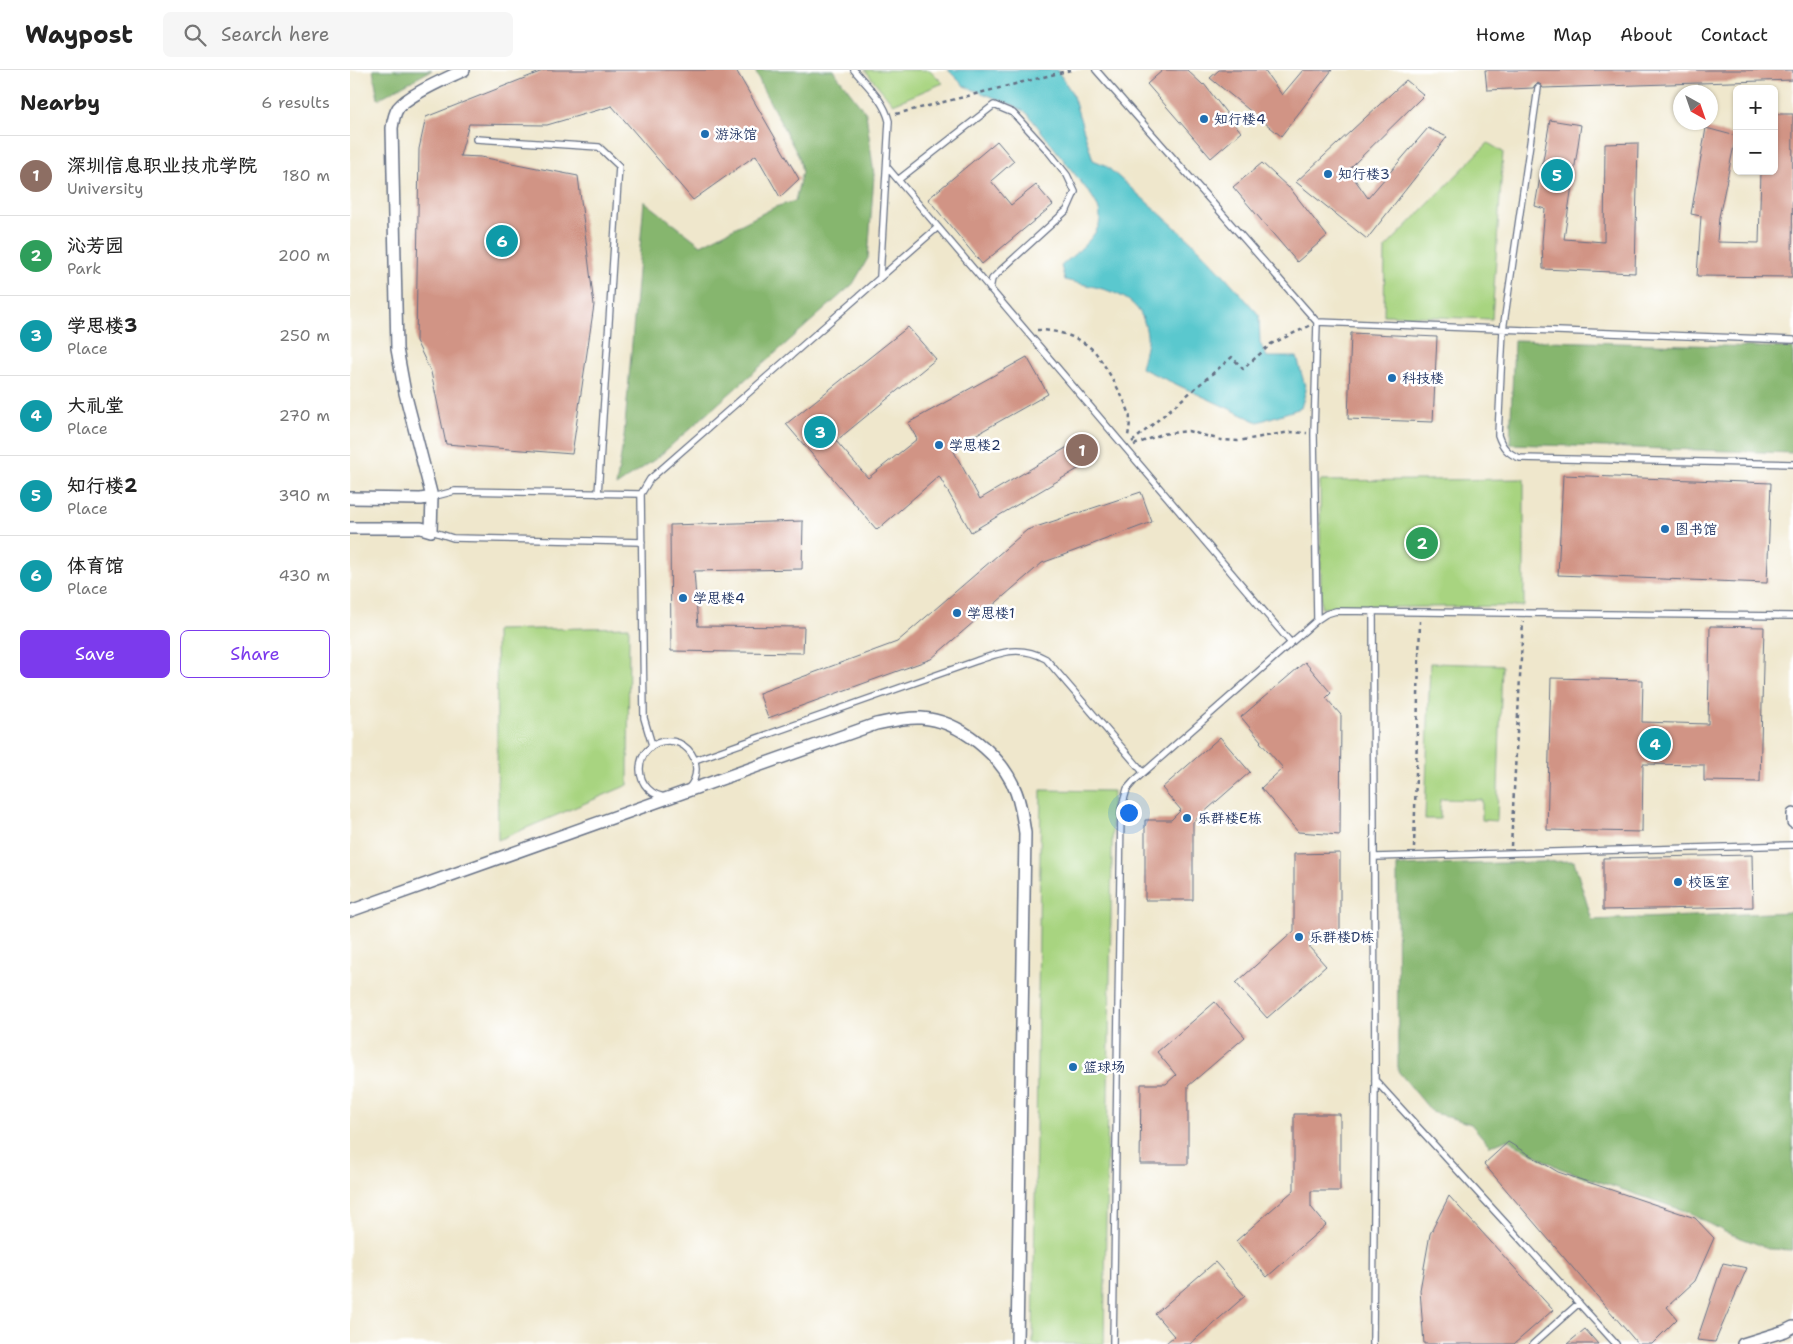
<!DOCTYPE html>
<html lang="en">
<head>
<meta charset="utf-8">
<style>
  :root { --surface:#fff; --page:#f6f6f6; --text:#222; --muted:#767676; --line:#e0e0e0; --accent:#7c3aed }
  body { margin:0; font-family:"Shantell Sans","LXGW WenKai TC",sans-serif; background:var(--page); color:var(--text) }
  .controls { position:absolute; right:15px; top:15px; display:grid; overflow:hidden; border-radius:8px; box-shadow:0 1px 4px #0004 }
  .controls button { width:45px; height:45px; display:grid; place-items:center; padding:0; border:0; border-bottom:1px solid var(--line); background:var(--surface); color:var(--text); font:25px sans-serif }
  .compass { position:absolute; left:1323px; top:15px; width:45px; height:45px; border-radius:50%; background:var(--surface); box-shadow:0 1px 4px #0004; rotate:140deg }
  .you { position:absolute; left:778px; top:742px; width:18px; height:18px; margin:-12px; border:4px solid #fff; border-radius:50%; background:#1a73e8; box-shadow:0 0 0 8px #1a73e833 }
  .badge { display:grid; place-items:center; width:32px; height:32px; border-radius:50%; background:var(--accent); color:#fff; font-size:16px; font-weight:700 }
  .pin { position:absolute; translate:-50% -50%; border:2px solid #fff; box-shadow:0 1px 5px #0006 }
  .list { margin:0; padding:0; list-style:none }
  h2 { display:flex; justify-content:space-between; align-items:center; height:65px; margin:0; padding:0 20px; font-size:21px }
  h2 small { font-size:16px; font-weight:400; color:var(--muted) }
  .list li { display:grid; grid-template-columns:32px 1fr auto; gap:15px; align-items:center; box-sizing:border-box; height:80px; padding:0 20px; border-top:1px solid var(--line) }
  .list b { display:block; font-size:19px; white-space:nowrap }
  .list p { margin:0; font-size:16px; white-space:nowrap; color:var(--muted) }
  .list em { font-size:16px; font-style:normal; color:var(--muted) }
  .actions { display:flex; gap:10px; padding:15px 20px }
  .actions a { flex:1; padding:11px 0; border:1px solid var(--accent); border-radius:8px; text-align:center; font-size:18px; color:var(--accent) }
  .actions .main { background:var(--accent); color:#fff }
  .icon { flex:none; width:28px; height:28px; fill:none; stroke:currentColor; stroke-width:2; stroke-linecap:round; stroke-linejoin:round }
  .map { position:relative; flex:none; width:1443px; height:1274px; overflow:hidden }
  header { display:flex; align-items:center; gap:30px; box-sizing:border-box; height:70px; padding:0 25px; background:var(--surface); border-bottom:1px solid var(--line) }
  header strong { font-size:24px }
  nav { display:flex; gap:28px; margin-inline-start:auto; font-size:18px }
  .search { width:350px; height:45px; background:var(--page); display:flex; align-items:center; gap:12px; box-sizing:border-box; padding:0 18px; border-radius:8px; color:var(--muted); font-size:19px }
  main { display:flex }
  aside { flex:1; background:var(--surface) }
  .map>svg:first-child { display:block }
</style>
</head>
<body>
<header>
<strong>Waypost</strong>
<div class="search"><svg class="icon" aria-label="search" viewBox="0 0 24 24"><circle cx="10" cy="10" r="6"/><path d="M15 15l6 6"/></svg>Search here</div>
<nav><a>Home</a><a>Map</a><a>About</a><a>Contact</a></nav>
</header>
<main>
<aside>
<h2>Nearby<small>6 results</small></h2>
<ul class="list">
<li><span class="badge" style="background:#8d6e63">1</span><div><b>深圳信息职业技术学院</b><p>University</p></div><em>180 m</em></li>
<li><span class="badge" style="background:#2e9e5b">2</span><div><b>沁芳园</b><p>Park</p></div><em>200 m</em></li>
<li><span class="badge" style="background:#0f9aa8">3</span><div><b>学思楼3</b><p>Place</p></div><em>250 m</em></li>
<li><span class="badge" style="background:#0f9aa8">4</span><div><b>大礼堂</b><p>Place</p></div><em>270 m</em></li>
<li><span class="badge" style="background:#0f9aa8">5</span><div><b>知行楼2</b><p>Place</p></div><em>390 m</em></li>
<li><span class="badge" style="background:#0f9aa8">6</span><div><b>体育馆</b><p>Place</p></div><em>430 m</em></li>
</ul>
<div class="actions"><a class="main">Save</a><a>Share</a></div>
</aside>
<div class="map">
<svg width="1443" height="1274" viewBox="0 0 1443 1274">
  <rect width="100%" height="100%" fill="#fff"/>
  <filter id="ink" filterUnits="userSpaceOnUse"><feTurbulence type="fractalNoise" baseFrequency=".02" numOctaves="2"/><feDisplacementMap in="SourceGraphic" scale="10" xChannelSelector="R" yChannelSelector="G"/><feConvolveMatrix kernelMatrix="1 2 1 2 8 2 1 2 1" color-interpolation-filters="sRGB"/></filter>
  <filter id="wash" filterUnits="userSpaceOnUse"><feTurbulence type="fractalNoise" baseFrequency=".0096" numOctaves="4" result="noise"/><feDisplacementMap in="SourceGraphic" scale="20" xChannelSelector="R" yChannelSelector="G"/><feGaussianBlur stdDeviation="1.12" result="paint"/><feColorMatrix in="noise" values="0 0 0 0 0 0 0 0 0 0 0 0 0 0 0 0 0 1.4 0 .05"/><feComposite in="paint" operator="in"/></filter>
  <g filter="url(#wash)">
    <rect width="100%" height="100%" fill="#efe7cc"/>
    <path fill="#a8d480" stroke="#62826f" d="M515,0H580L593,13L543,34Z
      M1138,73L1153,82L1142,249L1034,245L1035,178Z
      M1174,409V536L971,538L970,411Z
      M279,557L278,715L148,770L146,560Z
      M1080,593L1152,595L1147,751L1132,750V730L1090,729V749H1075Z
      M691,720L763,721L754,1274H683Z"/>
    <path fill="#86b66e" stroke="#507266" d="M23,0H82L28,29Z
      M405,0H483L516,43L524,105L518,188L503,214L307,388L266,416L274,367L294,131L351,175L425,137L445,131L452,102L449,87L413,19Z
      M1164,270L1443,278V383L1160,374Z
      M1224,791L1242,850L1443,842V1180L1421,1179L1375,1162L1338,1142L1209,1098L1157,1069L1140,1076L1121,1054L1082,1042L1048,1001L1047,796Z"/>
    <path fill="#5ac8ce" stroke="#3a7c96" d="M598,0H707L722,23L743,90L755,95L843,173L873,204L909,245L910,273L917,287H947L956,320L951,338L908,352L791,298C793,289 796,280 797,271C798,266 796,260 795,255C787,220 744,218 715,210L711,196C724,184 751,165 750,147C750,139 745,131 741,125L677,43L663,35L614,16Z"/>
    <g id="blocks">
      <path fill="#d19485" d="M195,0H386L449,109L430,127L406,85L343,130L262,36L197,55L119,54L110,86L131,87L228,106L244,235L222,384L96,374L81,302L66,271L69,79L76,47Z
        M813,0H837L853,15L854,14L891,62L861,88L797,14Z
        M869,0H914L932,25L953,0H982L931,66L860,8Z
        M1135,0H1443V10L1193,18L1191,15L1188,13L1185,15L1183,18L1137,20Z
        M1056,10L1074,25L998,100L1018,128L1078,58L1097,67L1017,169L946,112Z
        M1424,44H1443L1442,207L1347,206L1351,146L1341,144L1356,58L1386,66L1369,147L1367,172L1409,173L1411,101H1424Z
        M1200,50L1231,55L1214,169L1254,172L1255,74L1288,73L1285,203L1193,199L1192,172L1195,139L1185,136Z
        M647,71L664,91L641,111L661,135L686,115L703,135L632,194L578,129Z
        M912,93L939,118H940L977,166L947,192L883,117Z
        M558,257L586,289L486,371L518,408L567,369L558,353L677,287L698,324L602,378L630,429L726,372L738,393L621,462L589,406L527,460L436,354Z
        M1001,263L1087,267L1083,352L998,349Z
        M1213,405L1421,413L1417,513L1208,505Z
        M791,422L802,452L692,493L581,589L418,648L409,623L547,572L677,460Z
        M453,451L452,499L344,501L348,556L454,557L453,583L321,581L320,455Z
        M1360,556L1414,557L1410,712L1354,711V695L1293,694L1292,762L1197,760L1201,608L1293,610L1292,652L1358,654Z
        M955,592L981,623L976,628L991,645L990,765L948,762L911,718L933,698L910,672L911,671L891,647Z
        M870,667L900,702L843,752V830H795V750H821L831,740L812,718Z
        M990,783V863H960V878L976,896L917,948L886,913L944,861V784Z
        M1402,785L1403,837L1253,840V788Z
        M865,932L895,967L838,1016V1094H790L791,1014H816L826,1005L807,982Z
        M944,1044H990V1121H961V1137L976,1155L917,1207L886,1171L944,1120Z
        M1158,1072L1208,1102L1345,1148L1364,1168L1345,1211L1317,1237L1327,1249L1302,1274H1288L1134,1094Z
        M1099,1126L1203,1240L1164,1274H1074L1070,1220L1080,1164Z
        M865,1192L895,1226L840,1274H815L824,1266L805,1244Z
        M1373,1193L1397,1198L1365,1272L1347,1270Z
        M1235,1259L1248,1274H1217Z"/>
    </g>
  </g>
  <g filter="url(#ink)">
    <use href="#blocks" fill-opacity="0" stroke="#656f84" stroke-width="1"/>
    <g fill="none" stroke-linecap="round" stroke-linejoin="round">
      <defs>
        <path id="service" d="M504,0C517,16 534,30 539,51L530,207
          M746,0L967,252L964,364L967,550
          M1188,18L1153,260L1148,365C1152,377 1158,384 1170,388L1443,394
          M126,69L249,77L269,96L248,424
          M537,97L941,573
          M548,110L644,35L663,43L698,81L717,105L725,122L717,140L651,200L642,209L640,219
          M967,252L1443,270
          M82,427L105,421L291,424
          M81,461L103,468L292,472
          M1023,541L1025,1010L1023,1274
          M290 699a28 28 0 1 1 56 0a28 28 0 1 1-56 0Z
          M302,675L294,648L291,424L300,409L588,157
          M345,690L626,591C652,582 670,575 696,589L793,702
          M1025,787L1443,775
          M1025,1010L1266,1274
          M763,1274L771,740L777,719L784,711L967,550L976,544L986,541L1443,546
          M1183,1274L1229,1233"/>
        <path id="minor" d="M0,428L71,429L82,427
          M0,458H71L81,461L82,427L55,323L47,279L42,58C43,51 44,44 48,38C59,24 98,8 114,0
          M1443,744V752
          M0,841L526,654C541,651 555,647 571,648C609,650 653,686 666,722C671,735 673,749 675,763L667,1274
          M1393,1274L1435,1261L1443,1257"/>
      </defs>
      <use href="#service" stroke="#656f84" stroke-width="8"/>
      <use href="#minor" stroke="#656f84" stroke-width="14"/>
      <path stroke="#656f84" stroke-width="2.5" stroke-dasharray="4 4" stroke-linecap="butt" d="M546,44L721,0
        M687,260C706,260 727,266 742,279C750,285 777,333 779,343C781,350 779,360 778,366
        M782,372L882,287L893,299L921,274L959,256
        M784,375L812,364L838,361L871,370L888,371L940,362L957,363
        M1161,776L1173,551
        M1064,778L1070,551"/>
      <use href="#service" stroke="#fff" stroke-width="5.5"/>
      <use href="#minor" stroke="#fff" stroke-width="11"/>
    </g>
  </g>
  <g fill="#1f6fb2" stroke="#fff" stroke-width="2">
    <circle cx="854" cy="49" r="5"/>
    <circle cx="355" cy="64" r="5"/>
    <circle cx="978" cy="104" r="5"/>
    <circle cx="1042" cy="308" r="5"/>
    <circle cx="589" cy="375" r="5"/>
    <circle cx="1315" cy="459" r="5"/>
    <circle cx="333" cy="528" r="5"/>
    <circle cx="607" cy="543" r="5"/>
    <circle cx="837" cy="748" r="5"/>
    <circle cx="1328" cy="812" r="5"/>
    <circle cx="949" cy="867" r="5"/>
    <circle cx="723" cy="997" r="5"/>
  </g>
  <g text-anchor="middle" stroke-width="5" stroke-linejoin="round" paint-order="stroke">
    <g font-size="14" fill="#1b2f5e" stroke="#fff" text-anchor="start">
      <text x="864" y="54">知行楼4</text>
      <text x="365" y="69">游泳馆</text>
      <text x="988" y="109">知行楼3</text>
      <text x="1052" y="313">科技楼</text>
      <text x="599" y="380">学思楼2</text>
      <text x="1325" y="464">图书馆</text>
      <text x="343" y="533">学思楼4</text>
      <text x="617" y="548">学思楼1</text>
      <text x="847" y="753">乐群楼E栋</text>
      <text x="1338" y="817">校医室</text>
      <text x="959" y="872">乐群楼D栋</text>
      <text x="733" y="1002">篮球场</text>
    </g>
  </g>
</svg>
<div class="controls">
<button>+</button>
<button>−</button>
</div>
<svg class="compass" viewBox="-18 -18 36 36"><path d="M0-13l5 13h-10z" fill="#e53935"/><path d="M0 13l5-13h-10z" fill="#767676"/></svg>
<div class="you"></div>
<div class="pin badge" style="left:732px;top:380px;background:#8d6e63">1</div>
<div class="pin badge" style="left:1072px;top:473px;background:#2e9e5b">2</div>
<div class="pin badge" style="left:470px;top:362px;background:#0f9aa8">3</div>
<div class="pin badge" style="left:1305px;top:674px;background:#0f9aa8">4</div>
<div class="pin badge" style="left:1207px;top:105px;background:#0f9aa8">5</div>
<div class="pin badge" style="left:152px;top:171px;background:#0f9aa8">6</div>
</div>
</main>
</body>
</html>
